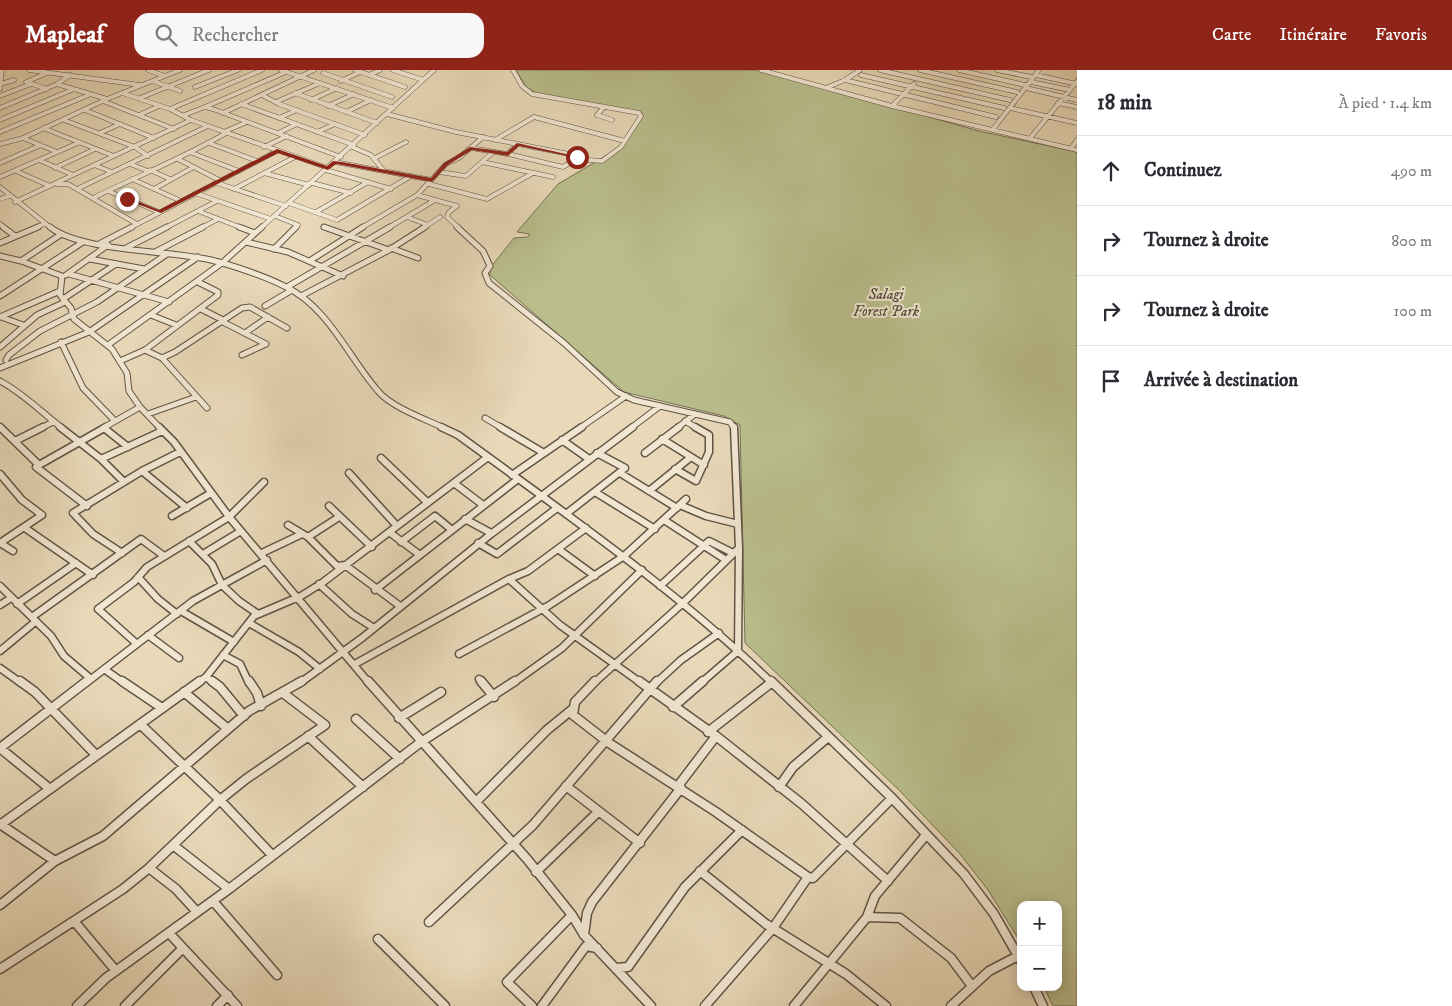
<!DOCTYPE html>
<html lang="fr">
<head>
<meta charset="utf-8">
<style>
  :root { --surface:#fff; --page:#f7f7f7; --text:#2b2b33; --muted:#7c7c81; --line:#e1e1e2; --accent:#8f2418 }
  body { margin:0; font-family:"IM FELL DW Pica",serif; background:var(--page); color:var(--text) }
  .controls { position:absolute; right:15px; bottom:15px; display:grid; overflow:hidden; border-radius:10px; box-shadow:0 2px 12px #0003 }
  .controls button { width:45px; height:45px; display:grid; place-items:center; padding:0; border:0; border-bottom:1px solid var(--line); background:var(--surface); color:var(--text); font:25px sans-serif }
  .stop { position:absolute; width:15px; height:15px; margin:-11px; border:4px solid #8f2418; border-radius:50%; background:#fff }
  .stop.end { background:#8f2418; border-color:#fff; box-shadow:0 1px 5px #0008 }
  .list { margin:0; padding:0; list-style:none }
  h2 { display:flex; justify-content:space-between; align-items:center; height:65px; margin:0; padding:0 20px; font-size:21px }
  h2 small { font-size:16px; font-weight:400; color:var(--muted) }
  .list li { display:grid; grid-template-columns:32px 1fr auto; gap:15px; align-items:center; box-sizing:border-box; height:70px; padding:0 20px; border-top:1px solid var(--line) }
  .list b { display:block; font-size:19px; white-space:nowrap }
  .list em { font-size:16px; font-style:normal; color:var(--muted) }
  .icon { flex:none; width:28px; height:28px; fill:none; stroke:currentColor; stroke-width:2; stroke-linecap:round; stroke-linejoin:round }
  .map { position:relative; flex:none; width:1077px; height:936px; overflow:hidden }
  header { display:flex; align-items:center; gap:30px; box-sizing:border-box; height:70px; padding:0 25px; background:var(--accent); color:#fff }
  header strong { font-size:24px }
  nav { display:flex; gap:28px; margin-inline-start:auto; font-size:18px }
  .search { width:350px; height:45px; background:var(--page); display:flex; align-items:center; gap:12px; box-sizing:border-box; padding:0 18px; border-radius:15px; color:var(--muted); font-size:19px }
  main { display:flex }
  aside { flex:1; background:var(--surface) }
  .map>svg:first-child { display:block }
</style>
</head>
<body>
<header>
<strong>Mapleaf</strong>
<div class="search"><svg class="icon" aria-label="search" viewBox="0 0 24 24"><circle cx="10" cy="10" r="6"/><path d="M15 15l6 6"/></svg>Rechercher</div>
<nav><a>Carte</a><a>Itinéraire</a><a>Favoris</a></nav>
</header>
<main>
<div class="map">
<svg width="1077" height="936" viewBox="0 0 1077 936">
  <rect width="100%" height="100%" fill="#e9d9b9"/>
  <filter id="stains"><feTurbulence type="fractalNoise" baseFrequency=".004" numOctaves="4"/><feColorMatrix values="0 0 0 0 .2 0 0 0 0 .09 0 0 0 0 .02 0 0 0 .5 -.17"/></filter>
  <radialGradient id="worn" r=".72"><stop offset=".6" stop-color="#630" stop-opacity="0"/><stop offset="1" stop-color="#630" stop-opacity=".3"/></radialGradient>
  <path fill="#babe8d" stroke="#767356" d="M516,0H764L979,61L1077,82V936H1053L1044,917H1058V835H1021V873L988,820L960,784L900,721L745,573L740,355L724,346L624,322L490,205V198L514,168L528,167L530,164L517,162L558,114L624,75L642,43L536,23L526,17Z"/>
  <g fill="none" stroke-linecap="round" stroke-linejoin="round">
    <defs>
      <path id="minor-far3" d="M29,0L140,15
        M148,0L165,6
        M281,0L393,38
        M355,0L405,17
        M393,0L423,10
        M761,0L892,36L1077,80
        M880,0L1010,30
        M920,0L1017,22
        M959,0L1025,15
        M997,0L1031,7
        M47,3L26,12L47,19
        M323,3L392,27
        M70,5L57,14L107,29
        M369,5L380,0
        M861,5L1004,38
        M1036,5L1077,14
        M845,10L996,47
        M153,11L180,21
        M341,11L360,2
        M1031,12L1070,20
        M1,14L14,10
        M195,17L238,0
        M828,17L845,10L860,0
        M1026,18L1077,30
        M0,19L2,0
        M122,23L170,39L191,50L328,98
        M295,23L377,53
        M262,25L279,34L365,65
        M0,26L31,14
        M140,28L209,0
        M311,30L337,18
        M103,31L174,59
        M278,31L320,13
        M1058,33L1077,37
        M241,34L354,75
        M894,34L914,14
        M328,36L354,24
        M205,37L286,2
        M604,37L597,45L612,50
        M0,38L57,14
        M1010,38L1077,53
        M170,39L262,0
        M85,40L154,68
        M346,42L371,30
        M223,43L314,0
        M387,44L456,62L574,85L576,89L602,91L621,77L641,46L639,43L532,24L522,16L513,0
        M139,45L159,36
        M184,45L205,37L213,39L341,87
        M279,48L297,40
        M0,50L74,19
        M64,50L135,77L148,86
        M43,58L114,86
        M994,58L1039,0
        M226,61L247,52
        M0,62L91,24
        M317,62L335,54
        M100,63L120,54
        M278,63L297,54
        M1031,67L1077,11
        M23,68L57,82
        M495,70L534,47L625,71
        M209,73L257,91
        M0,74L23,68L107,29L180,0
        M264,77L287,66
        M352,77L371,85L384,101
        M1072,77L1077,70
        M471,78L507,84L517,75
        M192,83L239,101
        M508,84L563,97L576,89
        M375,88L406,72
        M178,89L221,111
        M39,90L73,105
        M335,92L432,110
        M482,92L553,107
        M0,93L41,75
        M130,94L148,101
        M94,95L112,102
        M55,98L95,79
        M150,100L170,109
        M326,100L391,119
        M16,101L50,116
        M439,102L466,106L492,83
        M264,103L309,115
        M0,107L78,73
        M132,109L181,131
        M217,113L286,136
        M312,113L351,123
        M57,114H68L137,154
        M429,114L487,129L533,103
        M0,117L51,158
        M77,119L208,56
        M154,119L192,98
        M234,119L295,87
        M108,121L159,142
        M195,123L271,149
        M417,125L457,136L449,142L447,147L459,158
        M93,128C138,106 185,87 228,62
        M0,129L9,126
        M15,132L191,50
        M289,133L337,150L411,106
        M198,141L242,158
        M316,142L368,112
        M275,146L298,155L295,158
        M407,147L428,155
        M0,154L5,158
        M324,157L327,158
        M35,158L44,154
        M130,158L277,81
        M165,158L217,131
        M201,158L218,149
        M261,158L434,0
        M361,158L417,125L446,94L459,88L483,67
        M388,158L435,130
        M423,158L440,147"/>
      <path id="minor-far2" d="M3,157L15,166
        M50,157C82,182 168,180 211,190C232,195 267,207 286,217C328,237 349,288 378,321C391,337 425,349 444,358
        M239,157L255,163
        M324,157L389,180
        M457,157L483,181L490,196L485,203L489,213L564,273L617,322L634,330L730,352L734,358
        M60,165L21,191L62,206L60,225L71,238L74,249L112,279L127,303L129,321L140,337L160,358
        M246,172L288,182L343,206
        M0,173L38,157
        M99,174L132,157
        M126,178L167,157
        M391,178L418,188
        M274,179L296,157
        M155,182L203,157
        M0,186L21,191
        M90,189L144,199
        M311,190L363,157
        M69,204L169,232
        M66,205L108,175
        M287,217L390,157
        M0,226L83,172
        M301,226L389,180L425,157
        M63,229L116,194
        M265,236L292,220
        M201,239L223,250
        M151,245L176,255
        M0,247L60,221
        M1,247L23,255
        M221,251L266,274L242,285
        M245,263L268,247
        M61,272L83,318L115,351
        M108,275L222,193L262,157
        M0,277L37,245L65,232
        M145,280L162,288L207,338
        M162,288L175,282L242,238L250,237L287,258
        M6,290L9,285L40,261L97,232L167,184
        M120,291L145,280L218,225V222L198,212
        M0,298L89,262L198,187
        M0,311C23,323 41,342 62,358
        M148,344L196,327
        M485,348L502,358
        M685,351L697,358
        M41,358L53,352
        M103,358L140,337
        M580,358L626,326
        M631,358L660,336
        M677,358L695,344"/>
      <path id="minor-far1" d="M0,357L39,395L106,357
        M60,357L101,389L124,412
        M159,357L174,372L230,448L369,613
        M441,357L458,365C566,444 676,520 772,613
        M500,357L544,383
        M104,358L128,377
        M662,369L704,395
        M562,370L589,389
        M15,371L43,357
        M645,383L679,357
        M381,388L428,433
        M101,389L162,361
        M36,397L87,436
        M675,399L696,411L709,382V365L695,357
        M142,401L187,438
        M349,403L397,456
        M620,403L677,438
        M0,404L22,430L42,445L0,473
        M512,405L582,357
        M454,413L483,435
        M649,421L691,387
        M595,422L655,459
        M680,435L706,446L738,454
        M329,436L372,477
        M566,444L625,398L597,383
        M172,446L211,423
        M465,449L491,463
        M664,450L726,490
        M288,455L308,467L337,496L345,495L400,536
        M25,458L93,505
        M389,462L420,485
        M308,467L339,447
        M189,471L212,494L222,515L239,531L258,544
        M401,472L435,446L452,460
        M0,473L13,481
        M478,473L497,484L557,438
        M558,479L595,506
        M122,483L93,464L73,443L142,401L180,382
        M262,483L302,464
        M203,484L241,461
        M138,507L158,529L177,544
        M509,509L560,555L641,613
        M319,514L352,544L374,558
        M0,516L51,566L64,586L91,609
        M660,516L709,471L733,483
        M375,520L518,409
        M17,534L76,493
        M0,535L11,528
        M181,541L234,572
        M32,547L141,469L164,486
        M249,553L299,582L320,599
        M148,565L179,588
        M137,574L98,539L134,512L147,497L229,447L264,412
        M0,581L35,552
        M459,584L548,536L624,486L686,429
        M223,585L240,594L249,613
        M355,594L509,509L528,501L586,458
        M0,598L21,613
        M104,599L124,613
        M206,607L214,613
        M479,609L482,613
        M86,613L193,531L267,490
        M198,613L206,607L254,546L301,526L322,513L488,387
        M300,613L362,568L491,464L633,357
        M513,613L562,578L642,500
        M594,613L683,533L739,478
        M656,613L681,590L719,563
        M701,613L738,581L739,478L734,357"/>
      <path id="minor" d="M20,611L35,622L96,685
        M122,611L162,638
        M212,611L220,617L244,646
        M249,611L257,623L261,636
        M368,611L527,789L572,845L584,865L651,936
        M481,611L494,627
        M639,611L716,666L802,734L888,811
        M771,611L892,728L964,804L994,844L1021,891
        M184,622L228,659
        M673,637L703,611
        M574,638L573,645L609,673L716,742L808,807
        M399,648L441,622
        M356,649L400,689
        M140,654L219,729L272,785
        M708,662L772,612
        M308,666L363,717
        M0,678L87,611
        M0,678L50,719
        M566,716L640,773
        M678,716L716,666
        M779,717L793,697L828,667
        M476,732L547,660L574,638L575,632L595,611
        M0,754L55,791
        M0,755L200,611
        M173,775L229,819
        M149,798L176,819L197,842
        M700,801L766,854L846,904L886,936
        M536,802L598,742
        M213,831L277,905
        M0,835L55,791L103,766L249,641L302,611
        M867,847L900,848L951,888L972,916
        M74,851L116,901
        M429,852L533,755L657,611
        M169,863L237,936
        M584,865L587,843L592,832L681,718
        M378,869L445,936
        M616,898L628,897L685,817L742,760
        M0,899L123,819L149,798L220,730L246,709L325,655L283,623
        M1034,917L1043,936
        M77,936L106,908L229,819L421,672L515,611
        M125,936L183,878
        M217,936L228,925
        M532,936L507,912L572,845
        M542,936L586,876L597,878
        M705,936L773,858L808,807L813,808L892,728
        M794,936L867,847L875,826L926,765
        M951,936L989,901L1018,886"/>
    </defs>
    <use href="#minor-far3" stroke="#5f5445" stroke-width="5"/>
    <use href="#minor-far2" stroke="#5f5445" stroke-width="7"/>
    <use href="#minor-far1" stroke="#5f5445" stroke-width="9"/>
    <use href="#minor" stroke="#5f5445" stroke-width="11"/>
    <use href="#minor-far3" stroke="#f1e6d2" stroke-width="4"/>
    <use href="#minor-far2" stroke="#f1e6d2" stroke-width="5"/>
    <use href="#minor-far1" stroke="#f1e6d2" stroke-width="6"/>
    <use href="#minor" stroke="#f1e6d2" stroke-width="8"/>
  </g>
  <path fill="#8f2418" d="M517,73L579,87L577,88L519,76L508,86L472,80L448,95L432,112L342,95L336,94L328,100L278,83L161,143L124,129L129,128L159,140L277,79L327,96L333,91L342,92L431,108L444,93L470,77L507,82Z"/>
  <g text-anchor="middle" stroke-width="4" stroke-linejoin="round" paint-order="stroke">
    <g font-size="15" font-style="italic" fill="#534e3a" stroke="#f1e6d2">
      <text x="886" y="229">Salagi<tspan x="886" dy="17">Forest Park</tspan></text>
    </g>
  </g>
  <rect width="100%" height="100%" filter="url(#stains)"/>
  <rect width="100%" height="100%" fill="url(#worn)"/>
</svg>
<div class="controls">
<button>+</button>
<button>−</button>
</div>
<div class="stop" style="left:577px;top:87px"></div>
<div class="stop end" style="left:127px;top:129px"></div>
</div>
<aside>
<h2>18 min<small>À pied · 1.4 km</small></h2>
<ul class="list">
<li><svg class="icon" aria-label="ahead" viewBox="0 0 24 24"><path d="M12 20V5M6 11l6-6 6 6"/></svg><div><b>Continuez</b></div><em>490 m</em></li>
<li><svg class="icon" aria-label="right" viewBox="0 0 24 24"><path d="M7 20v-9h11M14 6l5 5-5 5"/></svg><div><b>Tournez à droite</b></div><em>800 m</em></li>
<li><svg class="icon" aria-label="right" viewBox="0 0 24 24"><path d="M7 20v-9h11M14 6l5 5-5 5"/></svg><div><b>Tournez à droite</b></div><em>100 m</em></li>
<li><svg class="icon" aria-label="arrive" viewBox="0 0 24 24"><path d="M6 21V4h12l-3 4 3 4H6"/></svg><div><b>Arrivée à destination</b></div></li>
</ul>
</aside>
</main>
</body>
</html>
